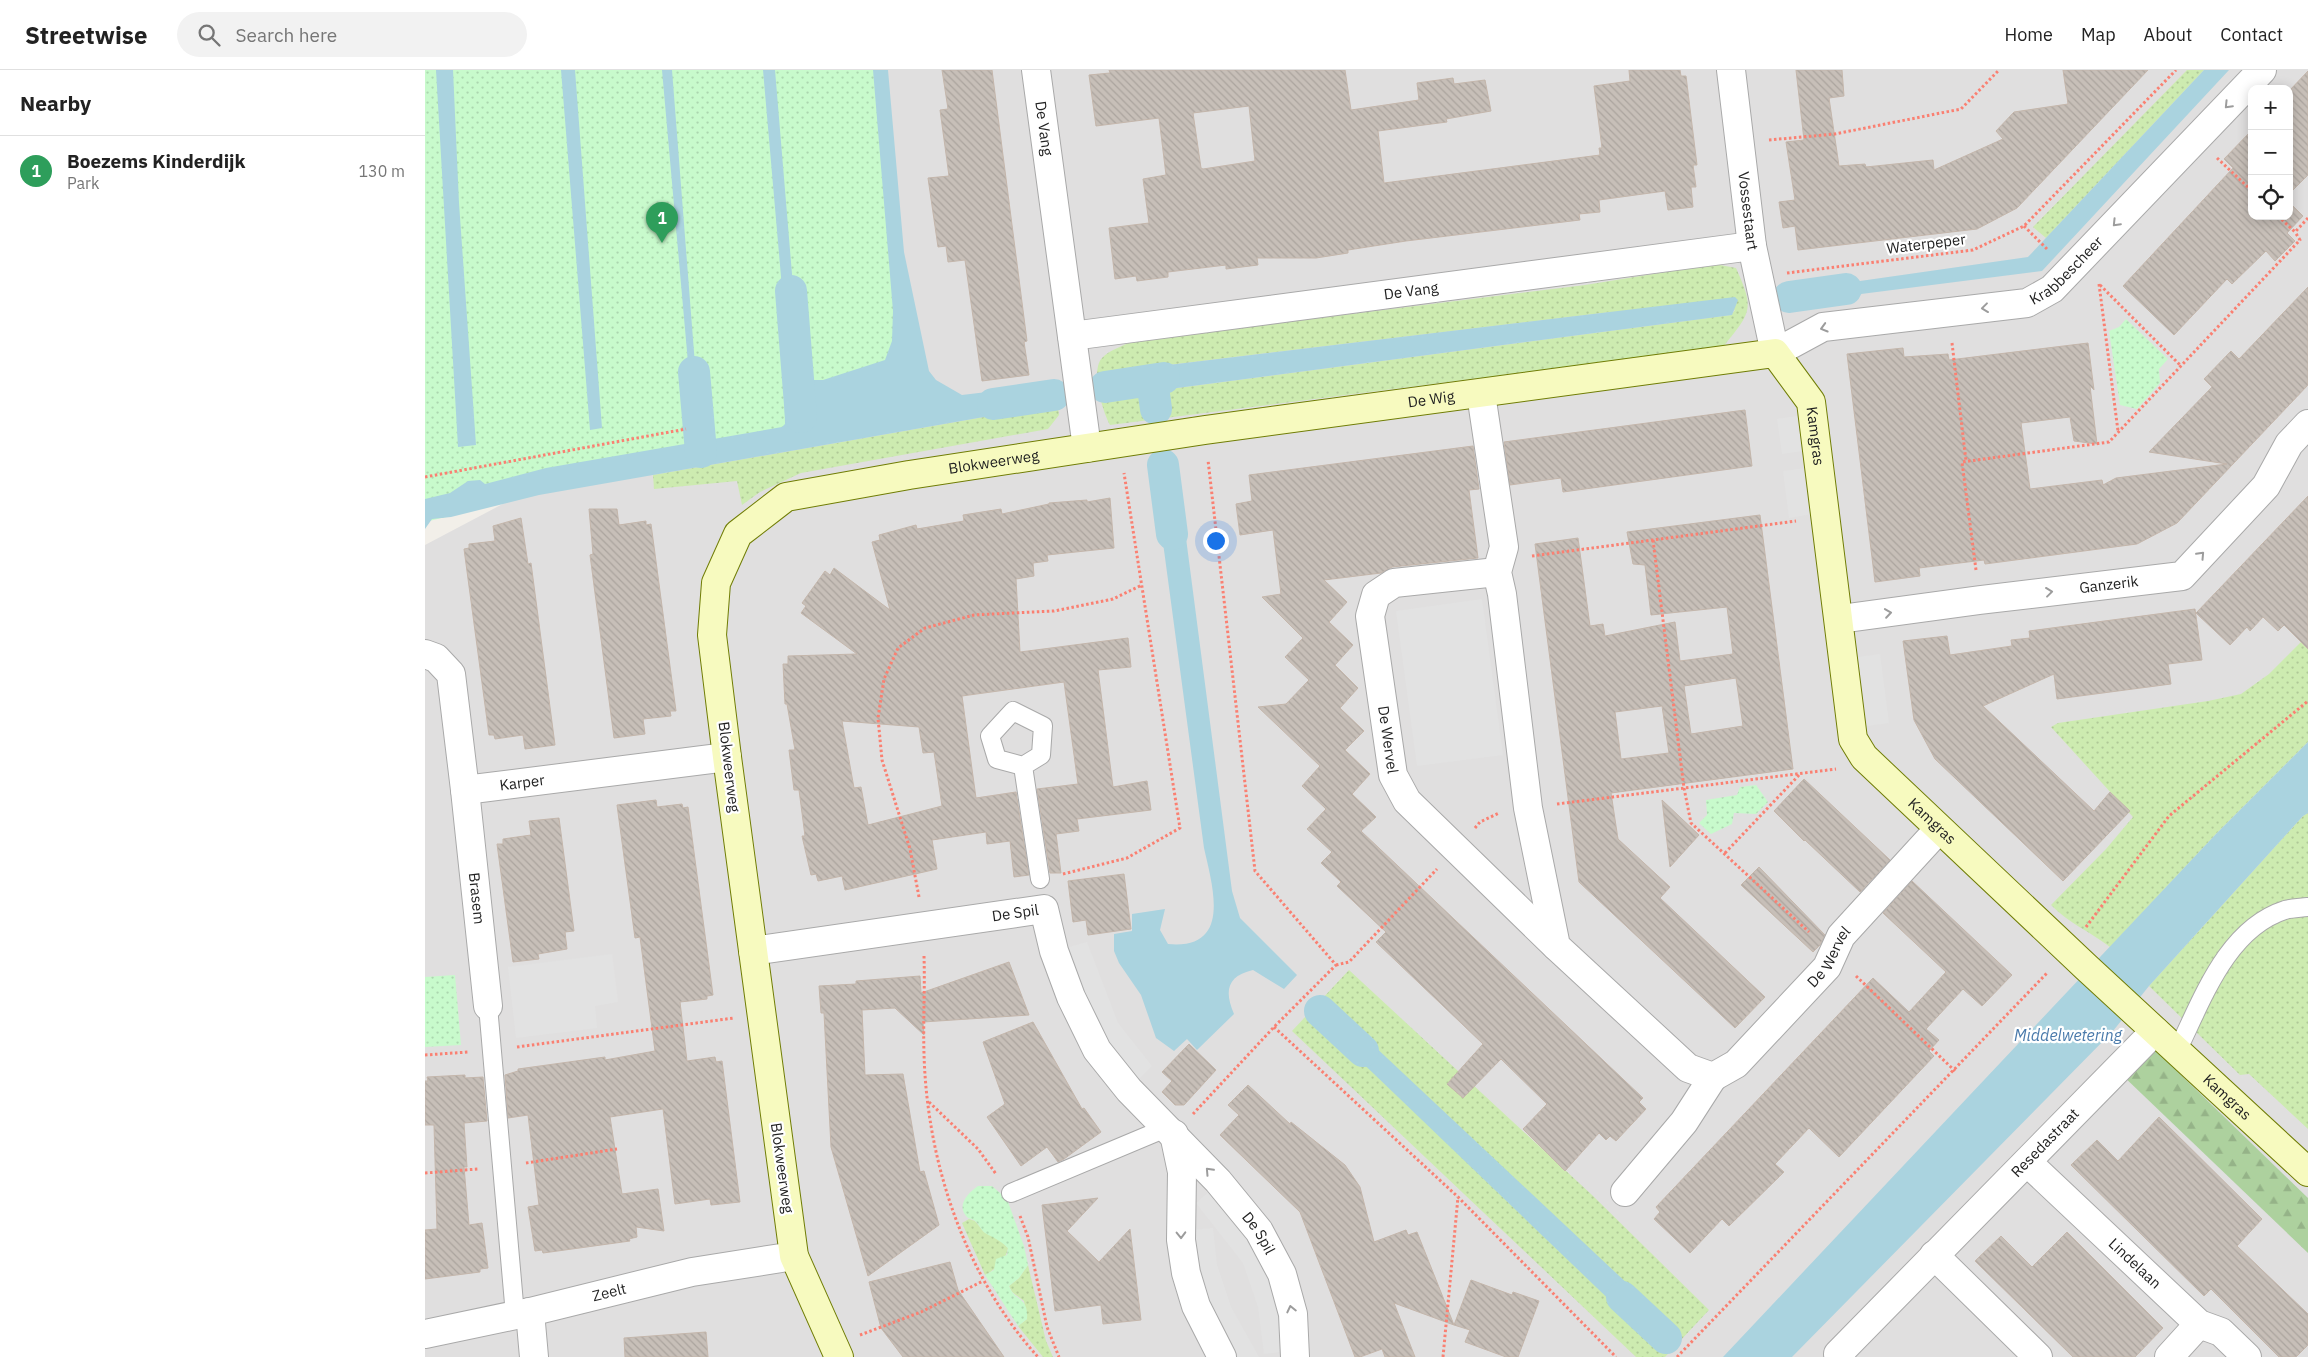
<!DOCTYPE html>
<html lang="en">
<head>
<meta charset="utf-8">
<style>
  :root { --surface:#fff; --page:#f2f2f2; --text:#222; --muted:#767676; --line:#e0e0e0; --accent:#1a73e8 }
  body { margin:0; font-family:"IBM Plex Sans",sans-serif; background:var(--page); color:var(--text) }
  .controls { position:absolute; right:15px; top:15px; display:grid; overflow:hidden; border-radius:10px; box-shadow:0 2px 12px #0003 }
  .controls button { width:45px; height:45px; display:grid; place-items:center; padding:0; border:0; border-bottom:1px solid var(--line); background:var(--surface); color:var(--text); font:25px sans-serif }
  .you { position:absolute; left:790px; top:470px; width:18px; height:18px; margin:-12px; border:4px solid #fff; border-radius:50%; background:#1a73e8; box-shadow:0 0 0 8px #1a73e833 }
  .badge { display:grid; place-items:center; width:32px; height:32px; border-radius:50%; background:var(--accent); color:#fff; font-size:16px; font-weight:700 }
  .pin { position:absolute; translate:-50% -41px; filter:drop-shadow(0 1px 2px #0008) }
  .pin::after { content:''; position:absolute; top:26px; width:18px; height:15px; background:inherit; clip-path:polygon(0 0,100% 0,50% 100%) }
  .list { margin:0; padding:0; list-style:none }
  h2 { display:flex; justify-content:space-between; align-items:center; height:65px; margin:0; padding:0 20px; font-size:21px }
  h2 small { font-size:16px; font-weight:400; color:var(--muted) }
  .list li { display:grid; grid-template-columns:32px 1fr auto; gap:15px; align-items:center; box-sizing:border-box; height:70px; padding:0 20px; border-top:1px solid var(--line) }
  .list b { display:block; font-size:19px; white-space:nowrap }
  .list p { margin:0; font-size:16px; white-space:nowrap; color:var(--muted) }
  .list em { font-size:16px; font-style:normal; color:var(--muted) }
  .icon { flex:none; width:28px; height:28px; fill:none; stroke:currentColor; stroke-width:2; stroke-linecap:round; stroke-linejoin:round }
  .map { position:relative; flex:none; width:1883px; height:1287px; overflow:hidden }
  header { display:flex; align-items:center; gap:30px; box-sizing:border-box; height:70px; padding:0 25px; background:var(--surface); border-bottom:1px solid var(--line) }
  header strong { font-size:24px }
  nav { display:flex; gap:28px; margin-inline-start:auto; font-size:18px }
  .search { width:350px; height:45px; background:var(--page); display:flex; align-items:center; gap:12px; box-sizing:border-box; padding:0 18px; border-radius:28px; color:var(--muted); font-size:19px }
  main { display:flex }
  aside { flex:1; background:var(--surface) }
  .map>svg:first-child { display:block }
</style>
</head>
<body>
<header>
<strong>Streetwise</strong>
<div class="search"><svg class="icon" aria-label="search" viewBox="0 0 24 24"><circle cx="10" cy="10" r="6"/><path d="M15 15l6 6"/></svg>Search here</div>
<nav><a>Home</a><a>Map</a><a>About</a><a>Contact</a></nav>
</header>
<main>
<aside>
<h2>Nearby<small></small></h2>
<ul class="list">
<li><span class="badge" style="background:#2e9e5b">1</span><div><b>Boezems Kinderdijk</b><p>Park</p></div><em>130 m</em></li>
</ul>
</aside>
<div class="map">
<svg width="1883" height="1287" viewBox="0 0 1883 1287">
  <defs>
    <pattern id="grass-dots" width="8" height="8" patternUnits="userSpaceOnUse" patternTransform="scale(1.25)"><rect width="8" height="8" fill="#cdebb0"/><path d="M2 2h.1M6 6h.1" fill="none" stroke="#b0c997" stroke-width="1.8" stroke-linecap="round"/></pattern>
    <pattern id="forest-firs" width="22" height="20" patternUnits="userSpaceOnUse" patternTransform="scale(1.25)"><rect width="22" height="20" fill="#add19e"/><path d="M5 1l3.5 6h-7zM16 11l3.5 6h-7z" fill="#95b388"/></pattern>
    <pattern id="park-dots" width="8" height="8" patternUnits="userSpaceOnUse" patternTransform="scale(1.25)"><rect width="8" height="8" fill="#c8facc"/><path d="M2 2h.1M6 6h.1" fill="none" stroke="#acd6af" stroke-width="1.8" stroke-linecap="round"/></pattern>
    <pattern id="building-back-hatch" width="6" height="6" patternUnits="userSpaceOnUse" patternTransform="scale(1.25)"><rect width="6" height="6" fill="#c7bfb8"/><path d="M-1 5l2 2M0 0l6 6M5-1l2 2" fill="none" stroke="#aba49e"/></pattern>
  </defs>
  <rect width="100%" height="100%" fill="#f2efe9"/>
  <path fill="#e0dfdf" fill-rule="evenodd" d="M449,0H1883V1287H0V475L125,409ZM1827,19H1864V146H1827Z"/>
  <path fill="url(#grass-dots)" fill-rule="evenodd" d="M1762,0H1779L1621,168L1608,157Z
    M1290,194L1311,198C1330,240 1326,242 1298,277L685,355C678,342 665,301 677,288C683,281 698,276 707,271L1160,215ZM1310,240L1306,245L699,325L694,320L702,300L1186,242Z
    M631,321L634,345L623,359L376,403L335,422L317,435L312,411L229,419L228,405L605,339L611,332L612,325Z
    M1883,565V672L1791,764L1685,877C1666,862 1643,853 1626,835L1681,779L1708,747L1626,657L1633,653L1783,631L1816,624L1844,604Z
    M1883,743V1059L1824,1004L1815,1005L1724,916L1878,746Z
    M924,900L1167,1125L1284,1240L1240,1287H1211L867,961Z
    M544,1149L550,1151L559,1162L574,1169L583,1178C581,1190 571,1199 560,1205L537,1153Z
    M603,1195L621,1271L628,1287H618L593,1256L602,1249L599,1231L587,1222L584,1216L594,1208Z"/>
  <path fill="url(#forest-firs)" d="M1726,976L1883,1128V1183L1695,1003Z"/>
  <path fill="url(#park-dots)" d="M0,0H458L489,346L227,397L0,452Z
    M1701,249L1743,289L1734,299L1735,313L1712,339L1695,335L1684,261L1694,257Z
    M1331,715L1343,732L1331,744L1309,743L1307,754L1286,764L1274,753L1282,745L1281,730L1312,725L1315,717Z
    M30,905L36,975L0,977V907Z
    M553,1116H567L582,1129L599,1176L603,1195L594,1208L584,1216C590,1232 604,1227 602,1249L593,1256L560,1205L569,1200L571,1189L582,1185L583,1178C574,1169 570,1169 560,1163C556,1160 554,1154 550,1151C548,1149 545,1149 543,1148C530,1136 543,1123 553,1116Z"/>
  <path fill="#e2e2e2" d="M1373,346L1378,381L1357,384L1352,349Z
    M1381,398L1387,444L1364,448L1358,401Z
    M1057,529L1078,685L992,696L971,541Z
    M1455,584L1464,653L1442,656L1433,587Z
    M662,872L693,953L727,996L711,1012L675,963L641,878Z
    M187,884L193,932L170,936L172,958L91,968L83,897Z
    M786,1120L836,1183L853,1234L857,1282L839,1284L833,1237L818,1193L771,1133Z
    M788,1158L792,1195L806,1237L834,1287H808L786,1245L771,1199L767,1160Z"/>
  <path fill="#aad3df" d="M11,0H28L34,133L51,375L33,377Z
    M136,0H150L177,358L165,360Z
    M237,0H247L274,346L268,349Z
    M338,0H350L372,264H361Z
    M448,0H463L479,182L504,301L511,310L537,325L604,317L610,320C613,329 611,332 605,339L114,425L26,447L7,449L0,459V429L25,423L43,411L55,410L60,414L121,398L357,357L360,354C360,339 357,314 368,302L385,310H398L460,290L467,271L468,241Z
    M1779,0H1804L1617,201L1381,231L1378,224L1379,219L1603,187Z
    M1310,227L1313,230L1307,245L699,325L694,320L695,306L702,300Z
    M752,420L755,422L807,821L815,848L872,905L859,919L828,900C802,906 799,921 809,944L772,980L762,969L749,981L731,968L716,925L694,893L689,881V864L707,861V844L740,839L735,860L743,874C807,880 788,818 779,778L732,428L733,423Z
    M1883,672V743L1878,746L1724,916L1688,961L1367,1287H1298L1791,764Z
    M913,942L1239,1248L1221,1265L900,957Z"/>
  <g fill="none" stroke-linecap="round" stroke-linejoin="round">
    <path stroke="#aad3df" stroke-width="32" d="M366,221L376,347
      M1364,227L1421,219
      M269,302L276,382
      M727,310L731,339
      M680,317L739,308
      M568,334L629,325
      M738,395L747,464
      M895,941L938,981
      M1197,1227L1241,1268"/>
  </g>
  <path fill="url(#building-back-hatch)" stroke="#c4b6ab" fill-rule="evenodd" d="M517,0H567L602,271L599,272L604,305L557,311L540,190L523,192L521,176L513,177L503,108L524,106L515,40L523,39Z
    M684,0H920L926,40L994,30L992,13L1028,8L1029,14L1060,10L1066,41L1021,49L1022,52L953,61L959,113L1175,85L1174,78H1177L1169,16L1205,11L1204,0H1255L1256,6H1261L1272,95H1268L1271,117H1266L1268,137L1243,140L1240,121L1174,130L1175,142L1154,144L1155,150L981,171L923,180V183L891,188H832L833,195L801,199V195L743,202V207L712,211L711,206L690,209L684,158L724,153L718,109L741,105L734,48L671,56L664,5L685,3ZM824,36L830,91L778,99L776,98L768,43Z
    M1371,0H1417L1419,26L1404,28L1414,96L1440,94L1441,97L1508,90L1509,100L1578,69L1571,61L1589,42L1643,34L1638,0H1723L1592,138L1552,159L1373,180L1370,156L1358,158L1354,132L1370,130L1361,72L1379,70Z
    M1883,1V105L1864,124V21Z
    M1827,60V146H1864V132L1878,146L1862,163L1870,171L1850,191L1841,181L1807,214L1802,209L1749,265L1698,216L1808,98L1799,89Z
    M1883,217V315L1752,453L1712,474L1560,494L1559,490L1494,498L1495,506L1450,512L1422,284L1478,278L1479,287L1523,284L1524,290L1663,273L1669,320L1665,316L1672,374L1649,371L1645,347L1596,353L1605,419L1677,410L1678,415L1691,408L1802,394L1724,382L1787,317L1779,309L1806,281L1814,289Z
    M1320,340L1327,396L1138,422L1136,408L1085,415L1079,372Z
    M1048,376L1054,419L1044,420L1053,488L967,497L956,503L899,510L922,532L904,552L928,575L910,595L933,618L915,638L939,661L920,680L945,704L927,724L951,747L936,761L1218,1028L1214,1032L1221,1039L1191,1071L1185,1066L1181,1070L1174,1063L1140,1101L1098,1059L1122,1034L1076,989L1038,1028L1022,1014L1058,974L951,872L961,862L912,816L916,812L896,793L907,782L882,759L901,739L877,716L895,696L833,637L861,634L884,610L860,587L878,568L837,527L856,524L848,460L815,465L811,434L827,431L824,405Z
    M1883,426V579L1859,555L1853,561L1838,547L1825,561L1822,557L1805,575L1771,543Z
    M685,428L689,478L622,485L623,491L608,493L609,506L591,509L595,582L703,568L706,597L673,600L688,717L722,711L726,740L652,749L654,761L631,764L636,803H625L612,719L653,714L639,612L537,626L551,728L591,722L604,805L589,807L585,771L562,774L561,762L507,770L512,799L420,820L417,806L393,811L391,804L386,805L377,766H380L374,720H369L364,680H370L362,634H360L358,594H363V586L432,584L376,543L381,536L377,533L400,501L405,505L409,498L465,540L447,472L455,470L454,465L491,455L492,459L539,451L538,445L576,439L577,444L624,434V433L662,430V432ZM417,651L494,657L498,683L509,682L517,736L443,755L436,717L429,718Z
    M164,439H192L194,455L221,451V455L226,454L251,641H245L246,646L218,649L220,664L189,668L165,485L168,484Z
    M1335,445L1368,699L1186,723L1193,769L1245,817L1235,828L1340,927L1310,958L1154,812L1110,474L1153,468L1165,556L1178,554L1180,566L1250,552L1255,591L1308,584L1302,537L1226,545L1220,495L1208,494L1202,462ZM1311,608L1318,656L1266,664L1259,616ZM1237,636L1244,683L1196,689L1190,642Z
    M96,448L103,494L106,493L130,675L100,679L98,665L70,669L69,665H64L39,479L44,478V474L70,471L68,456Z
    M1770,539L1777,590L1743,594L1746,614L1632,629L1629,604L1558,636L1669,741L1685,722L1705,741L1638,811L1510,689L1489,650L1478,571L1522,566L1525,585L1587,576L1586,570L1605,568L1604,561Z
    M1379,709L1465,790L1435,822L1380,770L1379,771L1349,741Z
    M231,730L232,737L257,734L258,738L263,737L288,925L282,926V929L255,932L262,991L290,987L291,992L297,991L315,1132L286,1135L285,1129L250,1134L238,1039L185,1047L197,1124L233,1119L239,1161L211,1157L212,1167L204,1169L205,1171L118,1183L117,1180L110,1181L103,1137L114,1135L103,1045L83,1048L80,1005L93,1001V999L180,987V990L230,981L215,867L210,868L192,735Z
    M1237,730L1274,765L1245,797Z
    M134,748L149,861L140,862L142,879L113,884L114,889L88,892L72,774H78V769L106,765L104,751Z
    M1334,797L1400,865L1395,875L1388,882L1316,815Z
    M699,804L706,859L663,865L661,850L648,852L643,811Z
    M1487,811L1587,905L1557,936L1538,919L1501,959L1514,970L1504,981L1509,986L1414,1087L1384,1058L1350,1094L1359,1102L1304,1156L1297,1149L1265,1183L1229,1149L1235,1142L1231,1137L1448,908L1484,942L1521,902L1458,843Z
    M584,892L604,945L498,952L499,965L470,938L437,940L440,1005L478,1004L495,1102L499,1101L514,1155L443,1206L406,1077L399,943H396L394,916L431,914V911L495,906L496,923Z
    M608,952L657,1039L659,1038L676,1062L639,1089L633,1092L622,1077L596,1096L562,1047L580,1034L558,972Z
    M764,974L791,1000L759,1035H750L737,1022L747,1011L737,1002Z
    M40,1005V1008L58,1007L62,1051L39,1053L42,1097H39L44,1155L57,1153L63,1198L55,1199V1202L0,1209V1160L12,1159L9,1055H0V1011H3L2,1007Z
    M823,1015L865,1054L866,1052L920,1095L935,1117L949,1172L981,1160L983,1165L992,1162L1029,1255L969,1233L990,1287H960L957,1279L935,1287H930L875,1142L795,1065L814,1045L803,1035Z
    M1734,1047L1837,1149L1812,1176L1883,1244V1275L1871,1287H1854L1786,1219L1779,1226L1646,1095L1672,1070L1693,1091Z
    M673,1128L642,1161L674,1192L705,1159L716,1250L678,1254L676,1235L630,1241L617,1135Z
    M1642,1162L1738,1258L1710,1287H1648L1550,1191L1576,1166L1607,1197Z
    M525,1192L533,1220L579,1287H478L456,1258L444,1212Z
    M1046,1210L1087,1225L1088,1222L1114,1231L1093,1287H1081L1040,1272L1045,1260L1029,1255Z
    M281,1262L283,1287H200L199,1268Z"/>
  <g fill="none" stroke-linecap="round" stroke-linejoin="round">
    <defs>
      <path id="lane" d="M598,696L572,689L565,666L588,641L618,656L616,685L598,696L615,809
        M63,936L90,1245
        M1752,981C1777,931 1801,859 1860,840C1867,838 1876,838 1883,837
        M586,1123L741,1058"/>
      <g id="street">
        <path id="s1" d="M611,0L662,378"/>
        <path id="s2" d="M1306,0L1327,176L1350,283L1398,257L1602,233L1627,219L1837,0"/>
        <path id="s3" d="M647,266L1327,176"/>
        <path id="s4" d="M1056,324L1079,477L1072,502L1077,524L1103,738L1131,876L1263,998L1288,1007L1311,994L1402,897L1416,866L1514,759"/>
        <path id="s5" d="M1072,502L969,513L951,525L945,546L968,705L982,731L1131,876"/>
        <path id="s6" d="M1415,549L1555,530L1757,506L1841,416L1864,374L1883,354"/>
        <path id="s7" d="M0,584L11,588L26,604L40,720L302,687"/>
        <path id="s8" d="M40,720L63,936"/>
        <path id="s9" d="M328,881L619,839L629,881L646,927L672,980L704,1020L793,1111L834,1161L857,1204L868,1244L870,1287"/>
        <path d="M749,1064L757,1102L756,1170L761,1203L771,1236L797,1287"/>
        <path id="s10" d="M1602,1092L1774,1254L1796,1262L1822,1287"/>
        <path d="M1200,1122L1259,1052L1288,1007"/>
        <path d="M1509,1185L1613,1287"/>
        <path d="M105,1242L109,1287"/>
        <path id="s11" d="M0,1264L105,1242L267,1202L369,1186"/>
        <path id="s12" d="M1416,1287L1413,1284L1730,961"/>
        <path d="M1744,1287L1774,1254"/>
      </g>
      <g id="secondary">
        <path id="s13" d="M414,1287L369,1186L302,687L287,565L291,513L313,464L361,427L484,405L780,360L1350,283L1386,332L1428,669L1439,687L1661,897L1883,1102"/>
      </g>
    </defs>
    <use href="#lane" stroke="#a9a9a9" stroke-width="20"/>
    <use href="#street" stroke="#a9a9a9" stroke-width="30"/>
    <use href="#secondary" stroke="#707d05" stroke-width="30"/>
    <path stroke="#fa8072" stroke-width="3" stroke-dasharray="2.5 2.5" stroke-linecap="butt" d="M1344,70L1410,64L1536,39L1574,0
      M1792,88L1827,121
      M1853,146L1870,162L1883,148
      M1599,156L1623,180
      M1362,203L1548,180L1599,156L1751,0
      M1674,214L1693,361
      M1675,215L1756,296
      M1527,273L1541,391
      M0,407L261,359
      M1228,470L1259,718L1266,753L1384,862
      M1107,486L1371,451
      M1551,500L1537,392L1684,372L1875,170L1870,162
      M1132,734L1411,699
      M1050,758L1055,752L1074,743
      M1300,783L1375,704
      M638,804L702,788L755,758L699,403
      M494,827L485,779L457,690L453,648L459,609L473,578L500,558L549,545L629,541L688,529L717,515
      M1661,857L1744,746L1883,631
      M499,886C500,919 498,952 499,984C502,1093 540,1206 613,1287
      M911,895L924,892L1012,799
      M1431,906L1530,1001
      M849,957L1033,1127L1191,1287
      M92,977L309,948
      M0,985L43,982
      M504,1032L553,1079L571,1104
      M768,1044L849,957L911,895L830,801L783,390
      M101,1093L192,1079
      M0,1103L53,1099
      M595,1146L603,1167L622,1257L634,1287
      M435,1265L496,1242L558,1211
      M1018,1287L1033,1127
      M1252,1287L1623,902"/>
    <use href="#lane" stroke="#fff" stroke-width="18"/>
    <use href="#street" stroke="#fff" stroke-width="28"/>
    <use href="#secondary" stroke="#f7fabf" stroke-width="28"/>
  </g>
  <defs><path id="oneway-chevron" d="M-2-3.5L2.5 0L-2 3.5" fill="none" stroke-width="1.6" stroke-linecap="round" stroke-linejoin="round" transform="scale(1.25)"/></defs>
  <g stroke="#9c9c9c">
    <use href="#oneway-chevron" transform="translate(1803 35) rotate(134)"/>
    <use href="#oneway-chevron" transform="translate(1691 153) rotate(134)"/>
    <use href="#oneway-chevron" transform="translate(1560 238) rotate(173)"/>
    <use href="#oneway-chevron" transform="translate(1399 258) rotate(164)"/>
    <use href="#oneway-chevron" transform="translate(1776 485) rotate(-47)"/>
    <use href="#oneway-chevron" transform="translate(1624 522) rotate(-7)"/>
    <use href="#oneway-chevron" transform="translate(1463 543) rotate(-8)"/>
    <use href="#oneway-chevron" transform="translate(784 1101) rotate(-133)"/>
    <use href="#oneway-chevron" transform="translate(756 1165) rotate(89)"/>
    <use href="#oneway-chevron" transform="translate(866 1239) rotate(-103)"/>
  </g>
  <g text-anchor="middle" stroke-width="4.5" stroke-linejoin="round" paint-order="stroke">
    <g font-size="15" fill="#222" stroke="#fff">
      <text dy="5" stroke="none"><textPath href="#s1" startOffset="59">De Vang</textPath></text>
      <text dy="5" stroke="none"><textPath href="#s2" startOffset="142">Vossestaart</textPath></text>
      <text transform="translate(1501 174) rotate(-7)" y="5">Waterpeper</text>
      <text dy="5" stroke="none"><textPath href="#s2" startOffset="598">Krabbescheer</textPath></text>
      <text dy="5" stroke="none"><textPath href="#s3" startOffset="342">De Vang</textPath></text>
      <text dy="5" stroke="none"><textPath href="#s13" startOffset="1556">De Wig</textPath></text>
      <text dy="5" stroke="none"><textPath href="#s13" startOffset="1998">Kamgras</textPath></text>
      <text dy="5" stroke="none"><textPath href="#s13" startOffset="1114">Blokweerweg</textPath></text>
      <text dy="5" stroke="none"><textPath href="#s6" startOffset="271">Ganzerik</textPath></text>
      <text dy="5" stroke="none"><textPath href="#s5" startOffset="272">De Wervel</textPath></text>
      <text transform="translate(304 697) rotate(83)" y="5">Blokweerweg</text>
      <text dy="5" stroke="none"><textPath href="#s7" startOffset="208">Karper</textPath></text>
      <text dy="5" stroke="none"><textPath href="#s13" startOffset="2418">Kamgras</textPath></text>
      <text dy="5" stroke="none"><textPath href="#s8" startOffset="109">Brasem</textPath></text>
      <text dy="5" stroke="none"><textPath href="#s9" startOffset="265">De Spil</textPath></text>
      <text dy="5" stroke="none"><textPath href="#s4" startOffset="935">De Wervel</textPath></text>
      <text dy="5" stroke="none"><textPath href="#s13" startOffset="2822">Kamgras</textPath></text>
      <text dy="5" stroke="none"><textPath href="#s12" startOffset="300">Resedastraat</textPath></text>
      <text transform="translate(357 1098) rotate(82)" y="5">Blokweerweg</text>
      <text dy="5" stroke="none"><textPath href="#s9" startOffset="690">De Spil</textPath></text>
      <text dy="5" stroke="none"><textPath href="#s10" startOffset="148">Lindelaan</textPath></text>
      <text dy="5" stroke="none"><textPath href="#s11" startOffset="189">Zeelt</textPath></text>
    </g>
    <g font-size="16" font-style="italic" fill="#4a7aab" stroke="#fff">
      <text x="1643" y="971">Middelwetering</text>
    </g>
  </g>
</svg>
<div class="controls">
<button>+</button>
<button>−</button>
<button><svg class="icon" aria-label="locate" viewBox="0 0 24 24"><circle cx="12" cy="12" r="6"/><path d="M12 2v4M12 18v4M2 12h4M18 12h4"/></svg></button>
</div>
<div class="you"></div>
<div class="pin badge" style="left:237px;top:173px;background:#2e9e5b">1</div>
</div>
</main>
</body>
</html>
